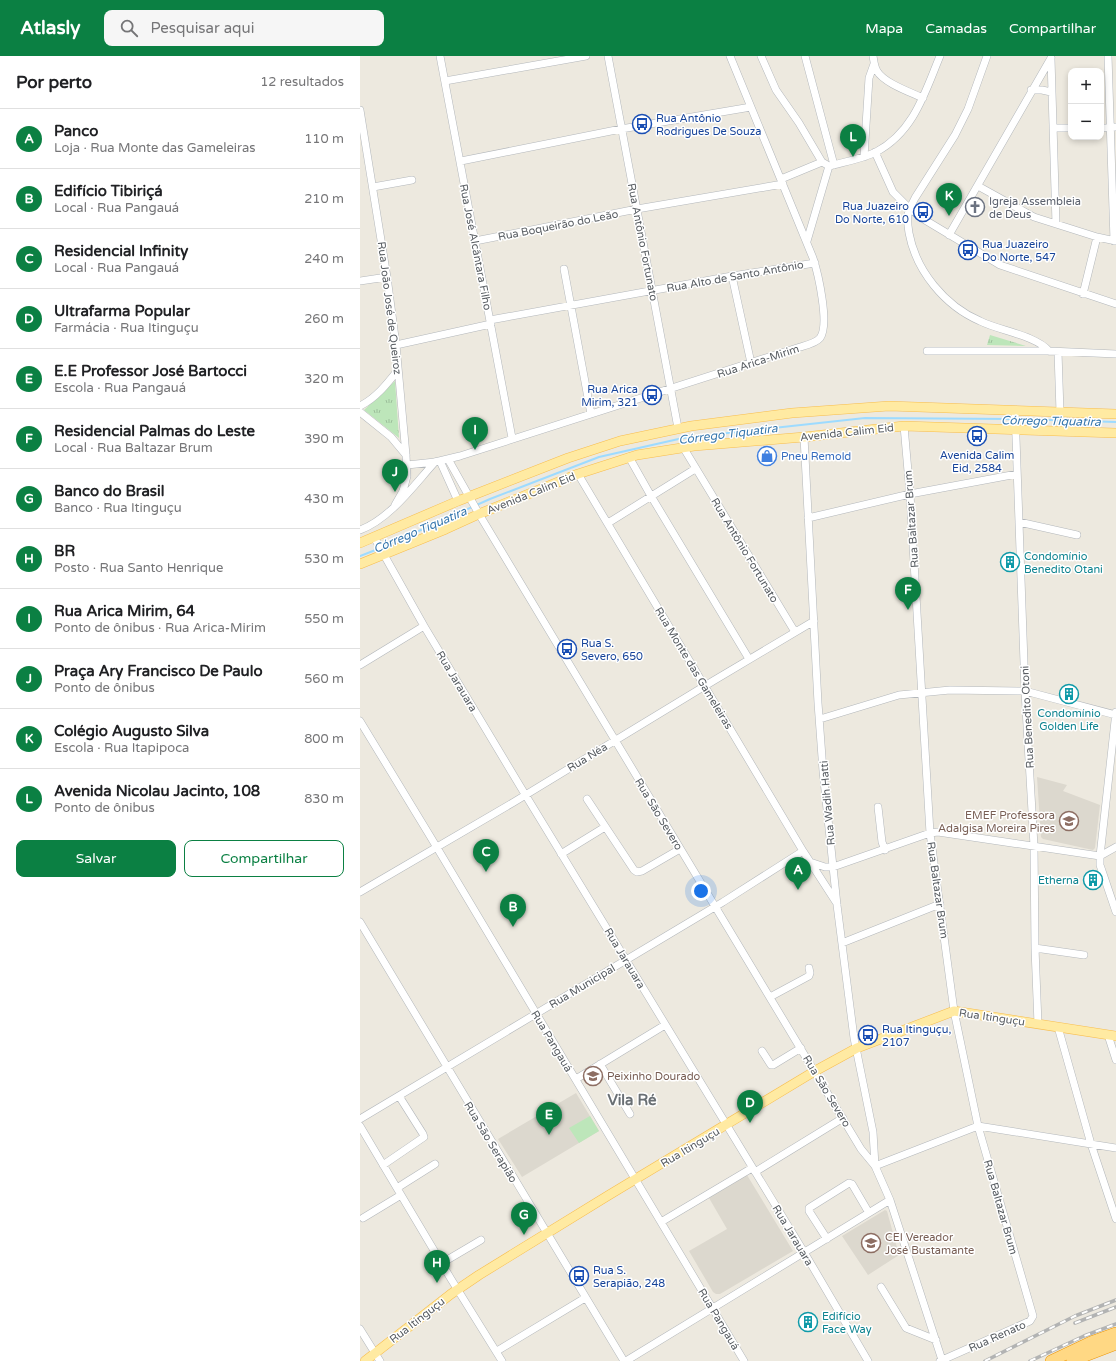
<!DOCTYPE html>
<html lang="pt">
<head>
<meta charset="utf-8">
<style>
  :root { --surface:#fff; --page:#f6f6f6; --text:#202124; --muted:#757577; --line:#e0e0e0; --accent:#0b8043 }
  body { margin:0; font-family:"Varela Round",sans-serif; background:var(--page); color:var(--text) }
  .controls { position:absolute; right:12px; top:12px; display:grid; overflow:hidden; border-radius:8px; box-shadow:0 2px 6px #0003 }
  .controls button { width:36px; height:36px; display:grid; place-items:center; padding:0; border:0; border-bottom:1px solid var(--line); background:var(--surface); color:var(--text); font:20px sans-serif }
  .you { position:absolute; left:341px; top:835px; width:14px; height:14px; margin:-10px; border:3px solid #fff; border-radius:50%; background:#1a73e8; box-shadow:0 0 0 6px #1a73e833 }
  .badge { display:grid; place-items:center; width:26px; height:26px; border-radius:50%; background:var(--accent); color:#fff; font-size:13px; font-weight:700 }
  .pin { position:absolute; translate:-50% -33px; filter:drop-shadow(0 1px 2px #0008) }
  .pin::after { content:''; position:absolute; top:21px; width:14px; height:12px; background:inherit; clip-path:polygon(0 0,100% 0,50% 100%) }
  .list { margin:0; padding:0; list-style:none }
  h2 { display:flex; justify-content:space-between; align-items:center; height:52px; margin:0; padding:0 16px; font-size:17px }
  h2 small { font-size:13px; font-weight:400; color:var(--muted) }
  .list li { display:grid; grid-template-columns:26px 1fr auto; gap:12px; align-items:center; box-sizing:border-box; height:60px; padding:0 16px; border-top:1px solid var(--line) }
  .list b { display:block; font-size:15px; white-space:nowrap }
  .list p { margin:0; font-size:13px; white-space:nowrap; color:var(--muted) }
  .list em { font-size:13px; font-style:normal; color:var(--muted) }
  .actions { display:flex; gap:8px; padding:12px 16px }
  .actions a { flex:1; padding:9px 0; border:1px solid var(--accent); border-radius:8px; text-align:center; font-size:14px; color:var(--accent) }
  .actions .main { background:var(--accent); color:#fff }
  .icon { flex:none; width:22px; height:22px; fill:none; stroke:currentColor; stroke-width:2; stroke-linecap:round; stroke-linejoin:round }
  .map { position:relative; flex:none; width:756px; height:1305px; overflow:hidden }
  header { display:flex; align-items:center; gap:24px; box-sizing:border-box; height:56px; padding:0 20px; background:var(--accent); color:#fff }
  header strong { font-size:19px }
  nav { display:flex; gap:22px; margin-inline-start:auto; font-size:14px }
  .search { width:280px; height:36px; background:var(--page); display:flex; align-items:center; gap:10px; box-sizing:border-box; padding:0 14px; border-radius:8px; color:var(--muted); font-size:15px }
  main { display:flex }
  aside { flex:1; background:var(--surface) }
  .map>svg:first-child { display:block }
</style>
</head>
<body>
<header>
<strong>Atlasly</strong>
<div class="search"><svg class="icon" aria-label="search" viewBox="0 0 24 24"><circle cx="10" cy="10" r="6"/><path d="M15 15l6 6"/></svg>Pesquisar aqui</div>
<nav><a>Mapa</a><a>Camadas</a><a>Compartilhar</a></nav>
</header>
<main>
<aside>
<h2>Por perto<small>12 resultados</small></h2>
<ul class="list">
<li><span class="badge">A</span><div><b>Panco</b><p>Loja · Rua Monte das Gameleiras</p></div><em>110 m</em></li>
<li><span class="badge">B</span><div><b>Edifício Tibiriçá</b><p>Local · Rua Pangauá</p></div><em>210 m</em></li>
<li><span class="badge">C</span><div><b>Residencial Infinity</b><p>Local · Rua Pangauá</p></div><em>240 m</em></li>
<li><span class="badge">D</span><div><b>Ultrafarma Popular</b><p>Farmácia · Rua Itinguçu</p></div><em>260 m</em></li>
<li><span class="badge">E</span><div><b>E.E Professor José Bartocci</b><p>Escola · Rua Pangauá</p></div><em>320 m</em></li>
<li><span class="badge">F</span><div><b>Residencial Palmas do Leste</b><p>Local · Rua Baltazar Brum</p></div><em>390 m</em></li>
<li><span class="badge">G</span><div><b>Banco do Brasil</b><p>Banco · Rua Itinguçu</p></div><em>430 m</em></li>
<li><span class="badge">H</span><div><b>BR</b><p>Posto · Rua Santo Henrique</p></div><em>530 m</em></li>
<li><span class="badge">I</span><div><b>Rua Arica Mirim, 64</b><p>Ponto de ônibus · Rua Arica-Mirim</p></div><em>550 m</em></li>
<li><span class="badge">J</span><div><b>Praça Ary Francisco De Paulo</b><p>Ponto de ônibus</p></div><em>560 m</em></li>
<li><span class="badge">K</span><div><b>Colégio Augusto Silva</b><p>Escola · Rua Itapipoca</p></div><em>800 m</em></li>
<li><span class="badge">L</span><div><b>Avenida Nicolau Jacinto, 108</b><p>Ponto de ônibus</p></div><em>830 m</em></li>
</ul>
<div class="actions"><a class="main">Salvar</a><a>Compartilhar</a></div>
</aside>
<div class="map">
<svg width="756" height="1305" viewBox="0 0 756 1305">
  <defs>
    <pattern id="park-tufts" width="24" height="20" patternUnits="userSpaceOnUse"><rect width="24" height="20" fill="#bde6ba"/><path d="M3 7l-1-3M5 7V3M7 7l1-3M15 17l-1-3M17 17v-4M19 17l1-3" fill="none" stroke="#9cbe9b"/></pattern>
  </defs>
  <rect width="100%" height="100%" fill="#ede9df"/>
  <path fill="#dcd8ce" d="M677,721L707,729L703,735L740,749L735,792L733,794L683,783L681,781Z
    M216,1037L239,1075L162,1121L138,1083Z
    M387,1119L433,1195L360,1238H356L353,1236L329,1195L367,1173L349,1142Z
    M525,1154L527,1155L539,1199L508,1219L482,1180Z"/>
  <path fill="#bde6ba" d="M230,1060L239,1075L219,1087L209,1072Z"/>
  <path fill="url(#park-tufts)" d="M630,279L666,290L627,289Z
    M35,325L39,382L4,354Z"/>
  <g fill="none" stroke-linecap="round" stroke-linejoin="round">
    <path stroke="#9ddbff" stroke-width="2" d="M657,363L756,366
      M23,491L130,443L239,401L323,382L505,362L653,363
      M0,500L18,493"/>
    <defs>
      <path id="minor" d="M80,0L152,382
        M248,0L318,372
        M401,0L416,34L439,67L462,106L469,110
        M445,0L474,109
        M513,0C514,5 514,10 517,15C524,27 550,36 563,42
        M627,0L608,53L595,79L555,142C552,148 549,153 548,159C547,165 548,171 549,177C556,215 585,250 620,265C640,275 675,279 689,295
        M748,0L754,185
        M691,3L696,168
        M85,25L226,0
        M671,34H682L691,36
        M0,54L27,221L36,289L46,399L47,420L43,435L35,449
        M693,72H711
        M741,72L756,71
        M515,96L533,136L550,153L565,164L640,209L756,248
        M504,101L509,22L514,8
        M101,105L261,73L391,51
        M421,123L462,106
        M618,130L674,161L737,181L756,185
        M13,131L52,124
        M589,179L691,2
        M115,185L277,153L423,128
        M447,185L469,110C484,106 502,103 516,96C554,76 565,36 580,0
        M204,213L231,358
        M372,220L391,307
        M0,225L27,221
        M723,238L737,181
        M130,264L372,220L455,207
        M36,289L131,268
        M567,295H689L756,298
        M698,296L700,356
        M0,350C16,342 27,328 38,314
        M655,354L665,635L674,790L675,892L678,968
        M0,356L31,381L46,399
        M544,370L550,438L570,777L594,955L618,1070L673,1260L670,1265L580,1305
        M444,381L458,647L463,715L477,849L494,982L513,1076L515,1110
        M323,391L435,576
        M269,401L291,440L389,603
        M88,403L119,458L501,1093L515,1110L530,1144L582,1304
        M80,405L98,445
        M47,409L75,406L100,400L440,291C447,289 456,287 460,282C470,269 458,217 453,202L370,0
        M218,418L443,795L476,846
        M448,462L550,438L657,418
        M659,466L717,479
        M248,467L335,413
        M0,474C30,463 54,429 75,406
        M14,481L64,570L160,730L444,1196L508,1305
        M0,609L64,570
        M756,656L740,800V809L756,856
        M460,663L539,639L590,634L665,635L756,659
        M0,665L70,780L384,1305
        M227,743L274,814L277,816L282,815L320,793
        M518,751L522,786L525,794
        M201,798L245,771
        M450,806L465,811H473L570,777L578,776L740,800L756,791
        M0,836L154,746L353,625L454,565
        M0,866L264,1305
        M482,887L580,848
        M675,892L724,899
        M410,941L449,920L450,917L449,912
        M698,971L731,1088L756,1163
        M748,979L756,1004
        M402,995L411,1009H413L441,992
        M240,1008L270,1058
        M216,1023L305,969
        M0,1063L363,846L443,795
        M0,1070L91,1223L142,1305
        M23,1109L64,1081L63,1078L39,1040
        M515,1110L618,1070L756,1092
        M395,1116L483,1062
        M37,1132L75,1108
        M3,1162L41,1139
        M301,1166L392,1112
        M467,1183L449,1155V1152L489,1127L492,1128L509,1157
        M82,1207L121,1184
        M521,1231L546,1272L576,1284
        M0,1273L20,1305
        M137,1295L225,1242
        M266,1305L530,1144"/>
      <path id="major" d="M0,487L98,445L208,402L260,385L331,370L432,357L529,350L756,358
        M0,508L86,473L119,458L218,418L277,399L334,390L444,381L544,370L756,377
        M5,1305L91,1238L119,1219L249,1139L455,1015L497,992L594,955L756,980"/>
      <path id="highway" d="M691,1305L731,1286L756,1277
        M712,1305L756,1288"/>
    </defs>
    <use href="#minor" stroke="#b3b7bb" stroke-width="8"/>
    <use href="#major" stroke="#f8bd4d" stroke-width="10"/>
    <use href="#highway" stroke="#ec9300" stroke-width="12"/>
    <use href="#minor" stroke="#fff" stroke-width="7"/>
    <use href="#major" stroke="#ffeaa2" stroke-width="9"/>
    <use href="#highway" stroke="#ffd884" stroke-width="11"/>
    <defs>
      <path id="rail" d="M715,1267L756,1251
        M625,1305L715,1260L756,1244
        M670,1305L724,1280L756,1268"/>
    </defs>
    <use href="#rail" stroke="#b2b3b3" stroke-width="3.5"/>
    <use href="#rail" stroke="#fff" stroke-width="2" stroke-dasharray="6" stroke-linecap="butt"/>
  </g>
  <defs>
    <symbol id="bus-ring" viewBox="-11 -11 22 22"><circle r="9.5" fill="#fff" stroke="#1a4fb4" stroke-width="1.5"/><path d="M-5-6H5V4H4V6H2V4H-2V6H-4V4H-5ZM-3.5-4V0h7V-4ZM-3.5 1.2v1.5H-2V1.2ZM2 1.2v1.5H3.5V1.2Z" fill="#1a4fb4"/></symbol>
    <symbol id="church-ring" viewBox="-11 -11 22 22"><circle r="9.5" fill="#fff" stroke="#6b7280" stroke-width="1.5"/><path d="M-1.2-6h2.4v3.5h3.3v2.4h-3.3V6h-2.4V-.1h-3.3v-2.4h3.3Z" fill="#6b7280"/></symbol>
    <symbol id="shop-ring" viewBox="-11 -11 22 22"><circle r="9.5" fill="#fff" stroke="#3f7fe0" stroke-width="1.5"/><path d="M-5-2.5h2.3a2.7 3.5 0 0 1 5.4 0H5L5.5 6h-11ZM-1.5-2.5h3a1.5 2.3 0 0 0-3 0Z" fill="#3f7fe0"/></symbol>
    <symbol id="building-ring" viewBox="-11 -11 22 22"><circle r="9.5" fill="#fff" stroke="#0f9aa8" stroke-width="1.5"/><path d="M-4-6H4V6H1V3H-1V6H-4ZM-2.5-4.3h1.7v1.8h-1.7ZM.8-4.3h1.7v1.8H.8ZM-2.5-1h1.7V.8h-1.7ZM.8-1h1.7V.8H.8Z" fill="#0f9aa8"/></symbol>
    <symbol id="school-ring" viewBox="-11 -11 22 22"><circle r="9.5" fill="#fff" stroke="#8d6e63" stroke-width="1.5"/><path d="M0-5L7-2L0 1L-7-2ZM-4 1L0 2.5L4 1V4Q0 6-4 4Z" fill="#8d6e63"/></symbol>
  </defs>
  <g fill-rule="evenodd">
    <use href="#bus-ring" x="271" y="57" width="22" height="22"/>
    <use href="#church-ring" x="604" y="140" width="22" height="22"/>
    <use href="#bus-ring" x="552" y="145" width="22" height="22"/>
    <use href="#bus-ring" x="597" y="183" width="22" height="22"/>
    <use href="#bus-ring" x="281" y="328" width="22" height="22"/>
    <use href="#bus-ring" x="606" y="369" width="22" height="22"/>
    <use href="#shop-ring" x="396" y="389" width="22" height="22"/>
    <use href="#building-ring" x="639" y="495" width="22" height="22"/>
    <use href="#bus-ring" x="196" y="582" width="22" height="22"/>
    <use href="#building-ring" x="698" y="627" width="22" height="22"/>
    <use href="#school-ring" x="698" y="754" width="22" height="22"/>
    <use href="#building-ring" x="722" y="813" width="22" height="22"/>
    <use href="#bus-ring" x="497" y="968" width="22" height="22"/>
    <use href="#school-ring" x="222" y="1009" width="22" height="22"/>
    <use href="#school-ring" x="500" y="1176" width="22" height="22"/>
    <use href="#bus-ring" x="208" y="1209" width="22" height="22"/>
    <use href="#building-ring" x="437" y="1255" width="22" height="22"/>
  </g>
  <g text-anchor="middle" stroke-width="3" stroke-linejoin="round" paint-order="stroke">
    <g font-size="11" fill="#164399" stroke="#fff" text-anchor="start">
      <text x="296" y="66">Rua Antônio<tspan x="296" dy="13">Rodrigues De Souza</tspan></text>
      <text x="549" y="154" text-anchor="end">Rua Juazeiro<tspan x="549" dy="13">Do Norte, 610</tspan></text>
      <text x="622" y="192">Rua Juazeiro<tspan x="622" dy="13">Do Norte, 547</tspan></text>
      <text x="278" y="337" text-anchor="end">Rua Arica<tspan x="278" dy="13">Mirim, 321</tspan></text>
      <text x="617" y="403" text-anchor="middle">Avenida Calim<tspan x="617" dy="13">Eid, 2584</tspan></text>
      <text x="221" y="591">Rua S.<tspan x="221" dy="13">Severo, 650</tspan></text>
      <text x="522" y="977">Rua Itinguçu,<tspan x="522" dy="13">2107</tspan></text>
      <text x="233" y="1218">Rua S.<tspan x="233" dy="13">Serapião, 248</tspan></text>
    </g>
    <g font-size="11" fill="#5b616d" stroke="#fff" text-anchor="start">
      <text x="629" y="149">Igreja Assembleia<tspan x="629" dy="13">de Deus</tspan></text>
    </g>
    <g font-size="11" fill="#585d62" stroke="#fff">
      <text transform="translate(198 169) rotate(-11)" y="4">Rua Boqueirão do Leão</text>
      <text transform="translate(283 186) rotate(79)" y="4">Rua Antônio Fortunato</text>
      <text transform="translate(116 191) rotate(79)" y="4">Rua José Alcântara Filho</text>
      <text transform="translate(375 220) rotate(-10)" y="4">Rua Alto de Santo Antônio</text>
      <text transform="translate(30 252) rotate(83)" y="4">Rua João José de Queiroz</text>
      <text transform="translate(398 305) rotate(-18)" y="4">Rua Arica-Mirim</text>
      <text transform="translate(487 376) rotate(-6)" y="4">Avenida Calim Eid</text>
      <text transform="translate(171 437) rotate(-22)" y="4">Avenida Calim Eid</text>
      <text transform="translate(551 463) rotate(-94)" y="4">Rua Baltazar Brum</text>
      <text transform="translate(385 494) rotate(59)" y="4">Rua Antônio Fortunato</text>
      <text transform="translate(334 612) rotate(59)" y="4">Rua Monte das Gameleiras</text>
      <text transform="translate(97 625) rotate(59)" y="4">Rua Jarauara</text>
      <text transform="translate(667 661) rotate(-93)" y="4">Rua Benedito Otoni</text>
      <text transform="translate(227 701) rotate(-31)" y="4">Rua Néa</text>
      <text transform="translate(467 747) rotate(-95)" y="4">Rua Wadih Hatti</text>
      <text transform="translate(299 758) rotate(59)" y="4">Rua São Severo</text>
      <text transform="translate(578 834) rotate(82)" y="4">Rua Baltazar Brum</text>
      <text transform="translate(265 902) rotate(59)" y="4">Rua Jarauara</text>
      <text transform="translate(222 930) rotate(-31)" y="4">Rua Municipal</text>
      <text transform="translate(632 961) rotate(8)" y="4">Rua Itinguçu</text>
      <text transform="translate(192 985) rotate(59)" y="4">Rua Pangauá</text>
      <text transform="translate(467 1035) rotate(59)" y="4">Rua São Severo</text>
      <text transform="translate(131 1086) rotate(59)" y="4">Rua São Serapião</text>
      <text transform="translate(330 1091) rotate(-31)" y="4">Rua Itinguçu</text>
      <text transform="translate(641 1151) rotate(74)" y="4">Rua Baltazar Brum</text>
      <text transform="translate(433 1179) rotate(59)" y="4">Rua Jarauara</text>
      <text transform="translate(359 1263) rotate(59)" y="4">Rua Pangauá</text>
      <text transform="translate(57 1264) rotate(-38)" y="4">Rua Itinguçu</text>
      <text transform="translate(637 1280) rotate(-24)" y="4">Rua Renato</text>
    </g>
    <g font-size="11" fill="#366cbe" stroke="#fff" text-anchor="start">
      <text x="421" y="404">Pneu Remold</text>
    </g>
    <g font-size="11" fill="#0d838f" stroke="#fff" text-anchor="start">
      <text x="664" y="504">Condomínio<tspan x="664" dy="13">Benedito Otani</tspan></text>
      <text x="709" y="661" text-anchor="middle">Condomínio<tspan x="709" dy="13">Golden Life</tspan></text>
      <text x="719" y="828" text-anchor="end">Etherna</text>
      <text x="462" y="1264">Edifício<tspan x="462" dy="13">Face Way</tspan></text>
    </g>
    <g font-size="11" fill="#785e54" stroke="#fff" text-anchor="start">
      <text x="695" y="763" text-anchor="end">EMEF Professora<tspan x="695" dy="13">Adalgisa Moreira Pires</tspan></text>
      <text x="247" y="1024">Peixinho Dourado</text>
      <text x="525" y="1185">CEI Vereador<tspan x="525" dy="13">José Bustamante</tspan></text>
    </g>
    <g font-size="12" font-style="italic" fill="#3576ad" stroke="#fff">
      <text transform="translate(691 365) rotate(1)" y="4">Córrego Tiquatira</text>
      <text transform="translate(368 378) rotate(-7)" y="4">Córrego Tiquatira</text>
      <text transform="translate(60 474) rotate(-23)" y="4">Córrego Tiquatira</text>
    </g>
    <g font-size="15" font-weight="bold" fill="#696f74" stroke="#fff">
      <text x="272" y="1049">Vila Ré</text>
    </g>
  </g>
</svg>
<div class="controls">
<button>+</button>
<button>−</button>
</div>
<div class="you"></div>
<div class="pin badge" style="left:438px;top:834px">A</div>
<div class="pin badge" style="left:153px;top:871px">B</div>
<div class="pin badge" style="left:126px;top:816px">C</div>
<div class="pin badge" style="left:390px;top:1067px">D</div>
<div class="pin badge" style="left:189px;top:1079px">E</div>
<div class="pin badge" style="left:548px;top:554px">F</div>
<div class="pin badge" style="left:164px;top:1179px">G</div>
<div class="pin badge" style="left:77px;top:1227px">H</div>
<div class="pin badge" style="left:115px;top:394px">I</div>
<div class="pin badge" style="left:35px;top:436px">J</div>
<div class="pin badge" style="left:589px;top:160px">K</div>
<div class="pin badge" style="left:493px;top:101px">L</div>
</div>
</main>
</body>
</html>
